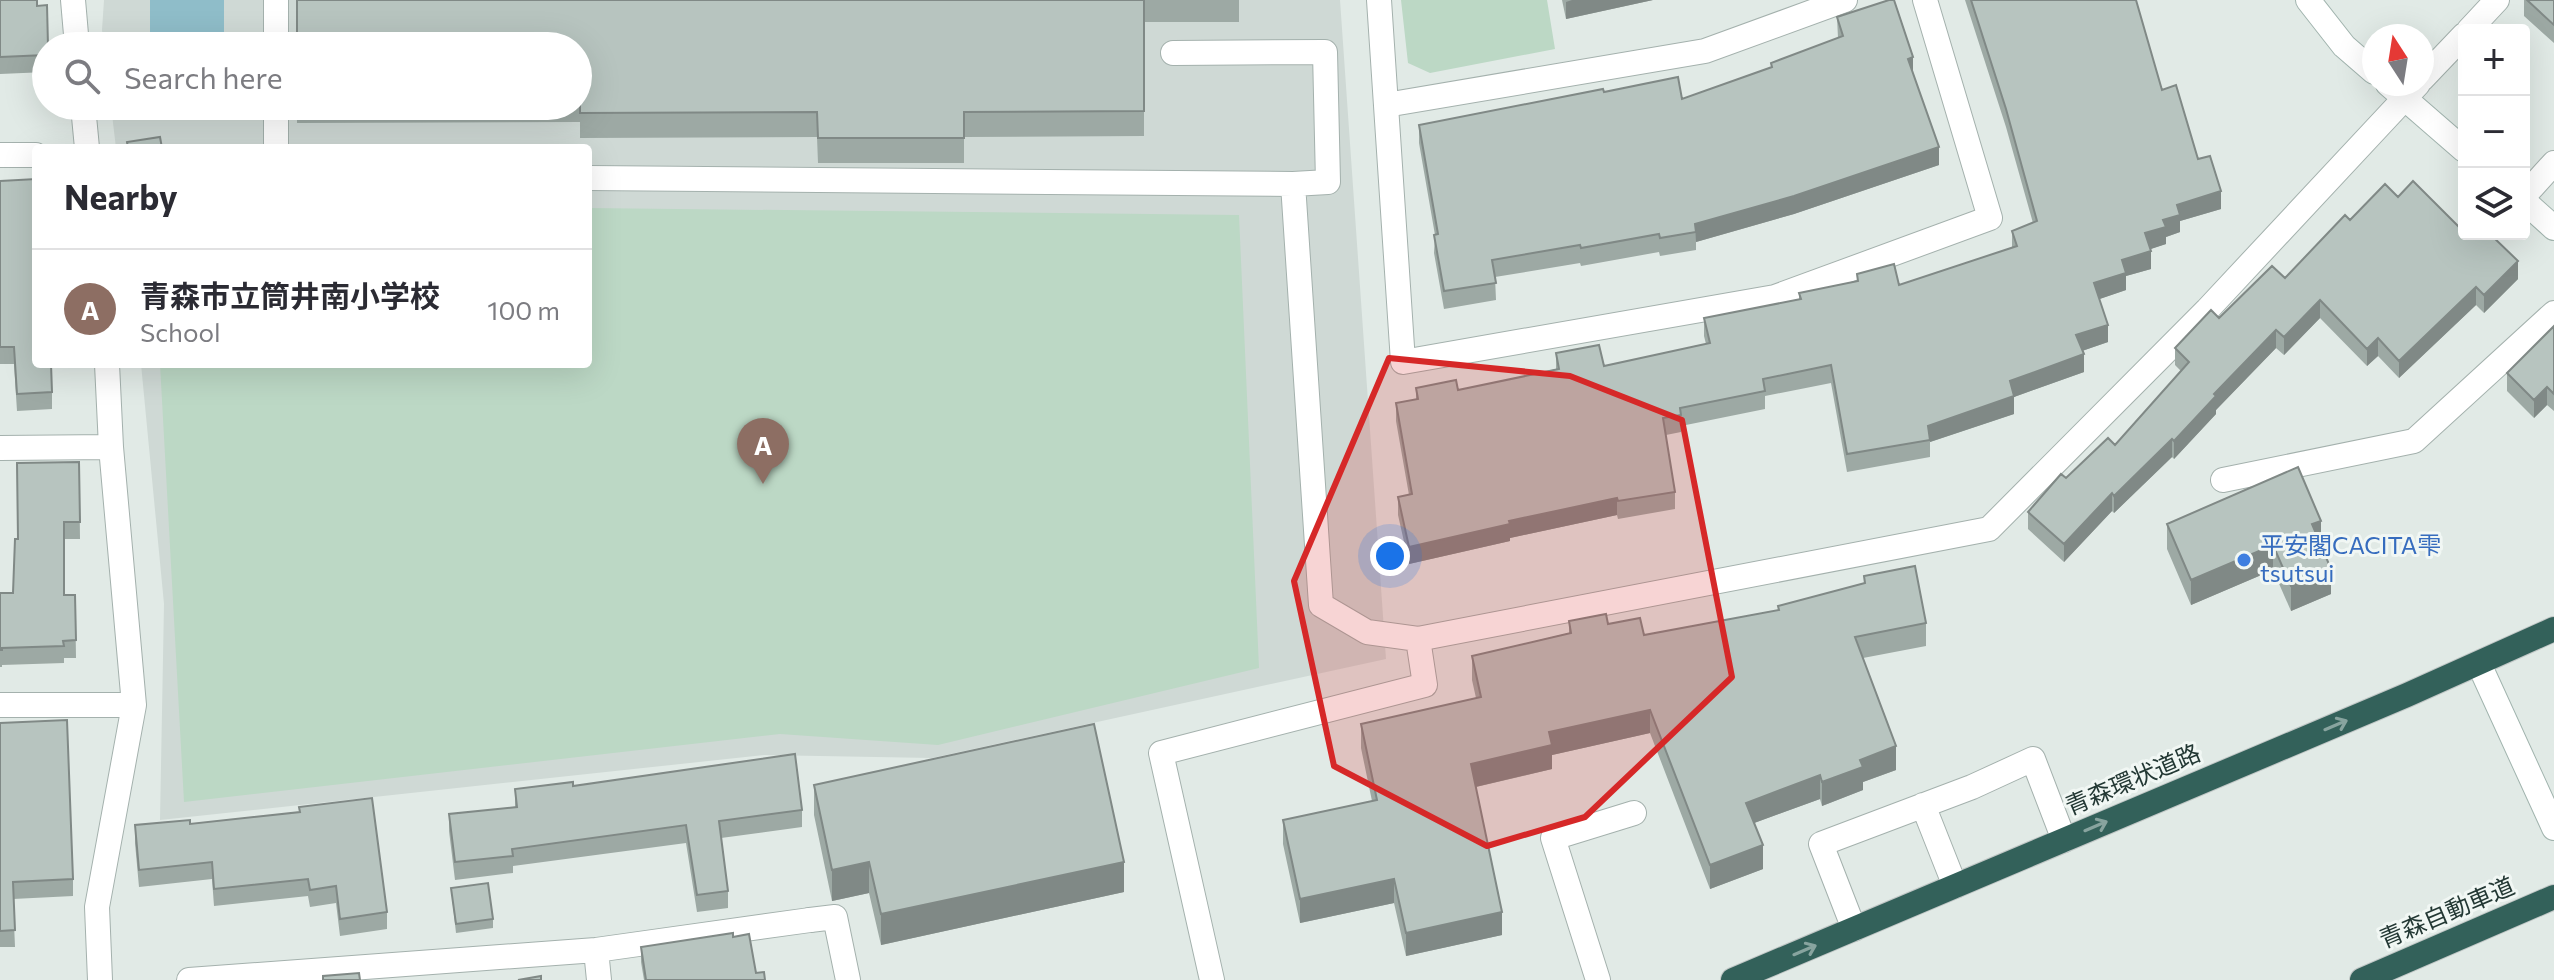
<!DOCTYPE html>
<html lang="en">
<head>
<meta charset="utf-8">
<style>
  :root { --surface:#fff; --page:#f2f2f3; --text:#2b2b33; --muted:#7c7c81; --line:#e1e1e2; --accent:#7d574b }
  body { margin:0; font-family:Commissioner,"Noto Sans JP",sans-serif; background:var(--page); color:var(--text) }
  .controls { position:absolute; right:24px; top:24px; display:grid; overflow:hidden; border-radius:8px; box-shadow:0 8px 32px #0002 }
  .controls button { width:72px; height:72px; display:grid; place-items:center; padding:0; border:0; border-bottom:2px solid var(--line); background:var(--surface); color:var(--text); font:40px sans-serif }
  .compass { position:absolute; left:2362px; top:24px; width:72px; height:72px; border-radius:50%; background:var(--surface); box-shadow:0 8px 32px #0002; rotate:348deg }
  .you { position:absolute; left:1390px; top:556px; width:28px; height:28px; margin:-20px; border:6px solid #fff; border-radius:50%; background:#1a73e8; box-shadow:0 0 0 12px #1a73e833 }
  .badge { display:grid; place-items:center; width:52px; height:52px; border-radius:50%; background:var(--accent); color:#fff; font-size:26px; font-weight:700 }
  .pin { position:absolute; translate:-50% -66px; filter:drop-shadow(0 2px 4px #0008) }
  .pin::after { content:''; position:absolute; top:42px; width:28px; height:24px; background:inherit; clip-path:polygon(0 0,100% 0,50% 100%) }
  .list { margin:0; padding:0; list-style:none }
  h2 { display:flex; justify-content:space-between; align-items:center; height:104px; margin:0; padding:0 32px; font-size:34px }
  h2 small { font-size:26px; font-weight:400; color:var(--muted) }
  .list li { display:grid; grid-template-columns:52px 1fr auto; gap:24px; align-items:center; box-sizing:border-box; height:120px; padding:0 32px; border-top:2px solid var(--line) }
  .list b { display:block; font-size:30px; white-space:nowrap }
  .list p { margin:0; font-size:26px; white-space:nowrap; color:var(--muted) }
  .list em { font-size:26px; font-style:normal; color:var(--muted) }
  .icon { flex:none; width:44px; height:44px; fill:none; stroke:currentColor; stroke-width:2; stroke-linecap:round; stroke-linejoin:round }
  .map { position:relative; flex:none; width:2554px; height:980px; overflow:hidden }
  .search { position:absolute; background:var(--surface); box-shadow:0 8px 32px #0002; left:32px; top:32px; width:560px; height:88px; display:flex; align-items:center; gap:20px; box-sizing:border-box; padding:0 28px; border-radius:44px; color:var(--muted); font-size:30px }
  .panel { position:absolute; background:var(--surface); box-shadow:0 8px 32px #0002; left:32px; top:144px; width:560px; height:224px; border-radius:8px }
  .map>svg:first-child { display:block }
</style>
</head>
<body>
<div class="map">
<svg width="2554" height="980" viewBox="0 0 2554 980">
  <rect width="100%" height="100%" fill="#e1eae6"/>
  <path fill="#cfd9d5" d="M104,0H1340L1386,659L932,758L764,755L160,820L164,604L141,364H588V148H116L111,106H578V46H104L102,30Z"/>
  <path fill="#bcd8c5" d="M1401,0H1547L1555,49L1430,73L1408,63Z
    M588,208L1239,215L1259,668L938,745L780,734L184,802L160,364H588Z"/>
  <path fill="#8fbdc9" d="M150,0H224V46H150Z"/>
  <g fill="none" stroke-linecap="round" stroke-linejoin="round">
    <defs>
      <path id="lane" d="M276,0V46
        M1173,53L1325,52L1328,182L1293,184
        M276,106V148
        M588,178L1293,184L1321,605L1367,632L1418,639L1425,685L1161,753L1212,980
        M2223,480L2414,441L2554,313
        M1923,805L1955,886
        M810,920L835,917L848,980
        M1854,929L1821,844L1972,787L2033,759L2064,840
        M1598,980L1553,838L1634,813"/>
      <path id="street" d="M73,0L77,46
        M1379,0L1403,362L1775,297L1990,218L1925,0
        M2469,30L2497,0
        M2422,79L2464,35
        M1386,105L1705,51L1845,0
        M83,106L87,148
        M0,155H36
        M2524,196L2554,163
        M0,448L111,447
        M1418,639L1989,529L2207,310L2418,84
        M0,705H134
        M596,950L599,980
        M100,980L97,907L134,705L111,447L107,364
        M189,980L596,950L810,920"/>
      <path id="secondary" d="M2308,0L2344,46L2374,72
        M2388,84L2464,150
        M2524,201L2554,228
        M2479,664L2554,828"/>
      <path id="highway" d="M1733,980L2407,695L2554,629
        M2362,980L2554,897"/>
    </defs>
    <use href="#lane" stroke="#a4b1ad" stroke-width="26"/>
    <use href="#street" stroke="#a4b1ad" stroke-width="26"/>
    <use href="#secondary" stroke="#a1b4ae" stroke-width="26"/>
    <use href="#highway" stroke="#c1c7c6" stroke-width="26"/>
    <use href="#lane" stroke="#fff" stroke-width="24"/>
    <use href="#street" stroke="#fff" stroke-width="24"/>
    <use href="#secondary" stroke="#fff" stroke-width="24"/>
    <use href="#highway" stroke="#33615a" stroke-width="24"/>
  </g>
  <path fill="#9da9a4" d="M0,0L37,6L46,46V72L0,74Z
    M297,0H1239V22H1144V136L964,137V163H818L817,137L580,138V122L297,123V106H578V46Z
    M1562,0H1653L1566,19Z
    M1965,0H2136L2162,90L2198,159L2221,209L2180,221V232L2166,237V244L2150,249L2151,269L2126,276V290L2099,299L2108,342L2082,351L2084,372L2014,397V414L1930,442V457L1847,472L1831,383L1765,396V409L1681,426V432L1666,435L1675,492V509L1618,519L1617,515L1510,538V541L1409,564L1398,515V497L1409,495L1396,421V403L1416,399V388L1458,390L1556,369V353L1604,366L1706,344L1704,336V318L1799,299V293L1857,281V274L1899,285L2012,248V231L2033,223L2006,127Z
    M2524,0H2554V43L2524,16Z
    M1837,17L1913,75L1939,165L1794,214L1696,242V250L1660,256L1659,252L1581,266L1580,263L1495,277L1496,300L1444,309L1434,253L1435,235L1419,143V125L1604,92L1682,99L1771,67V63L1838,38Z
    M0,181L52,392V409L17,411L14,364H0Z
    M2398,197L2464,232L2518,279L2484,313L2476,305L2399,378L2378,356L2367,366L2320,318L2284,355L2276,348L2216,410V414L2174,459L2172,457L2114,513L2112,511L2064,562L2028,529V512L2066,478L2115,445L2181,371L2175,365V348L2219,318L2285,278L2350,220Z
    M2554,326V411L2547,405L2534,418L2507,391V373Z
    M79,462L80,539H64V595H75L76,658H64V663L2,665V667H0V593H13L18,539Z
    M2167,524L2321,546L2331,594L2291,611L2273,570L2191,605L2167,549Z
    M1864,576L1926,623V646L1863,658L1896,770L1863,782V790L1822,806L1820,799L1754,823L1763,869L1710,889L1650,733L1552,755V769L1476,787L1502,935L1406,956L1394,903L1300,923L1283,844V820L1372,801L1361,748V724L1476,698L1472,680V656L1569,633V621L1608,624L1644,635L1778,610V606L1864,583Z
    M0,723L73,879V896L13,899L15,947H0Z
    M814,785L1124,892L881,945L869,893L832,901L814,815Z
    M573,786L802,810V827L721,838L728,891V908L697,912L686,843L513,866V873L455,880L449,831V814L515,807V789Z
    M299,812L387,912V929L340,936L336,903L310,907L308,896L214,906L212,879L139,887L135,843V825L190,824Z
    M451,888L493,919V928L456,933Z
    M641,947L756,973L765,980H644L641,962Z"/>
  <path fill="#808986" d="M1572,0H1653L1566,19V2Z
    M1913,57V75L1908,59Z
    M1939,147V165L1794,214L1696,242L1695,224Z
    M2221,191V209L2180,221V232L2166,237V244L2145,251V233L2163,220L2177,205Z
    M2151,251V269L2126,276V290L2094,301V283L2122,260Z
    M2518,261V279L2484,313V295Z
    M2476,287V305L2399,378V361Z
    M2320,300V318L2284,355V337Z
    M2108,325V342L2076,353V335Z
    M2276,330V348L2216,410V414L2174,459V441L2214,394Z
    M2378,338V356L2367,366V349Z
    M2084,354V372L2014,397V414L1930,442L1928,426L2010,381Z
    M2547,387V405L2534,418V400Z
    M2172,439V457L2114,513V496Z
    M2112,493V511L2064,562V544Z
    M1617,498V515L1510,538V541L1409,564V547L1509,521Z
    M2321,521V546L2312,524Z
    M2273,545V570L2191,605V580Z
    M2331,569V594L2291,611V586Z
    M1650,710V733L1552,755V769L1471,788V764L1549,732Z
    M1896,746V770L1863,782V790L1822,806V782L1860,760Z
    M1820,775V799L1746,826V803Z
    M1763,845V869L1710,889V865Z
    M869,862V893L832,901V870Z
    M1124,862V892L881,945V914Z
    M1394,879V903L1300,923V899Z
    M1502,912V935L1406,956V933Z"/>
  <path fill="#b7c4bf" stroke="#808986" stroke-width="2" d="M0,0H37V6L47,5L48,46H46V55L0,57Z
    M297,0H1144V111L964,112V138H818L817,112L580,113V97H578V46H297Z
    M1889,0H1894L1913,57L1908,59L1939,147L1794,196L1695,224L1696,232L1660,238L1659,234L1581,248L1580,245L1492,260L1496,283L1444,291L1434,235L1438,234L1419,125L1603,89L1604,92L1678,77L1682,99L1772,67L1771,63L1843,36L1837,17Z
    M1971,0H2136L2162,90L2176,85L2198,159L2210,156L2221,191L2177,205L2180,215L2163,220L2166,227L2145,233L2151,251L2122,260L2126,273L2094,283L2108,325L2076,335L2084,354L2010,381L2014,396L1928,426L1930,440L1847,454L1831,365L1763,379L1765,391L1680,408L1681,415L1663,418L1675,492L1618,501L1617,498L1509,521L1510,524L1409,547L1398,497L1412,494L1396,403L1418,399L1416,388L1456,380L1458,390L1559,369L1556,353L1599,345L1604,366L1710,343L1704,318L1801,299L1799,293L1858,281L1857,274L1894,264L1899,285L2017,246L2012,231L2037,221L2006,109Z
    M2527,0H2554V25Z
    M160,137L162,148H128L127,142Z
    M36,179V364H51L52,392L17,394L14,347H0V181Z
    M2413,181L2464,232V234H2490L2518,261L2484,295L2476,287L2399,361L2378,338L2367,349L2320,300L2284,337L2276,330L2214,394L2216,396L2174,441L2172,439L2114,496L2112,493L2064,544L2028,512L2061,474L2066,478L2108,438L2115,445L2189,362L2175,348L2211,310L2219,318L2272,266L2285,278L2345,215L2350,220L2385,184L2398,197Z
    M2554,326V394L2547,387L2534,400L2507,373Z
    M79,462L80,522H64V595H75L76,640L63,641L64,646L2,648V650H0V593H13L15,539H18L17,463Z
    M2298,467L2321,521L2312,524L2331,569L2291,586L2273,545L2191,580L2167,524Z
    M1915,566L1926,623L1855,637L1896,746L1860,760L1863,767L1822,782L1820,775L1746,803L1763,845L1710,865L1650,710L1549,732L1552,745L1471,764L1502,912L1406,933L1394,879L1300,899L1283,820L1377,800L1361,724L1481,697L1472,656L1571,633L1569,621L1606,614L1608,624L1640,618L1644,635L1779,610L1778,606L1865,583L1864,576Z
    M67,720L73,879L13,882L15,930L0,931V723Z
    M1094,724L1124,862L881,914L869,862L832,870L814,785Z
    M795,754L802,810L719,821L728,891L697,895L686,825L512,849L513,856L455,862L449,814L517,807L515,789L573,782V786Z
    M372,798L387,912L340,919L336,886L310,890L308,879L214,889L212,862L139,870L135,825L190,820V824L300,812L299,807Z
    M488,883L493,919L456,924L451,888Z
    M733,933V937L749,934L756,973L764,972L765,980H646L641,947Z
    M359,973L360,980H323V976Z
    M541,976V980H518Z"/>
  <defs><path id="oneway-shaft" d="M-6 0H5M1.5-3L5.5 0L1.5 3" fill="none" stroke-width="1.6" stroke-linecap="round" stroke-linejoin="round" transform="scale(2)"/></defs>
  <g stroke="#88a49f">
    <use href="#oneway-shaft" transform="translate(2336 725) rotate(-23)"/>
    <use href="#oneway-shaft" transform="translate(2096 826) rotate(-23)"/>
    <use href="#oneway-shaft" transform="translate(1805 950) rotate(-23)"/>
  </g>
  <path fill="#d62828" fill-opacity="0.2" stroke="#d62828" stroke-width="6" stroke-linejoin="round" d="M1389,358L1570,376L1682,420L1732,677L1585,817L1487,846L1334,766L1294,581Z"/>
  <circle fill="#3f7fe0" stroke="#f1f7f4" stroke-width="3" cx="2244" cy="560" r="8"/>
  <g text-anchor="middle" stroke-width="6" stroke-linejoin="round" paint-order="stroke">
    <g font-size="24" fill="#366cbe" stroke="#f1f7f4" text-anchor="start">
      <text x="2260" y="554">平安閣CACITA雫<tspan x="2260" dy="28">tsutsui</tspan></text>
    </g>
    <g font-size="24" fill="#233834" stroke="#f1f7f4">
      <text transform="translate(2133 780) rotate(-23)" y="8">青森環状道路</text>
      <text transform="translate(2447 913) rotate(-23)" y="8">青森自動車道</text>
    </g>
  </g>
</svg>
<div class="controls">
<button>+</button>
<button>−</button>
<button><svg class="icon" aria-label="layers" viewBox="0 0 24 24"><path d="M12 4l9 5-9 5-9-5zM3 14l9 5 9-5"/></svg></button>
</div>
<svg class="compass" viewBox="-18 -18 36 36"><path d="M0-13l5 13h-10z" fill="#e53935"/><path d="M0 13l5-13h-10z" fill="#7c7c81"/></svg>
<div class="you"></div>
<div class="pin badge" style="left:763px;top:484px;background:#8d6e63">A</div>
<div class="search"><svg class="icon" aria-label="search" viewBox="0 0 24 24"><circle cx="10" cy="10" r="6"/><path d="M15 15l6 6"/></svg>Search here</div>
<section class="panel">
<h2>Nearby<small></small></h2>
<ul class="list">
<li><span class="badge" style="background:#8d6e63">A</span><div><b>青森市立筒井南小学校</b><p>School</p></div><em>100 m</em></li>
</ul>
</section>
</div>
</body>
</html>
